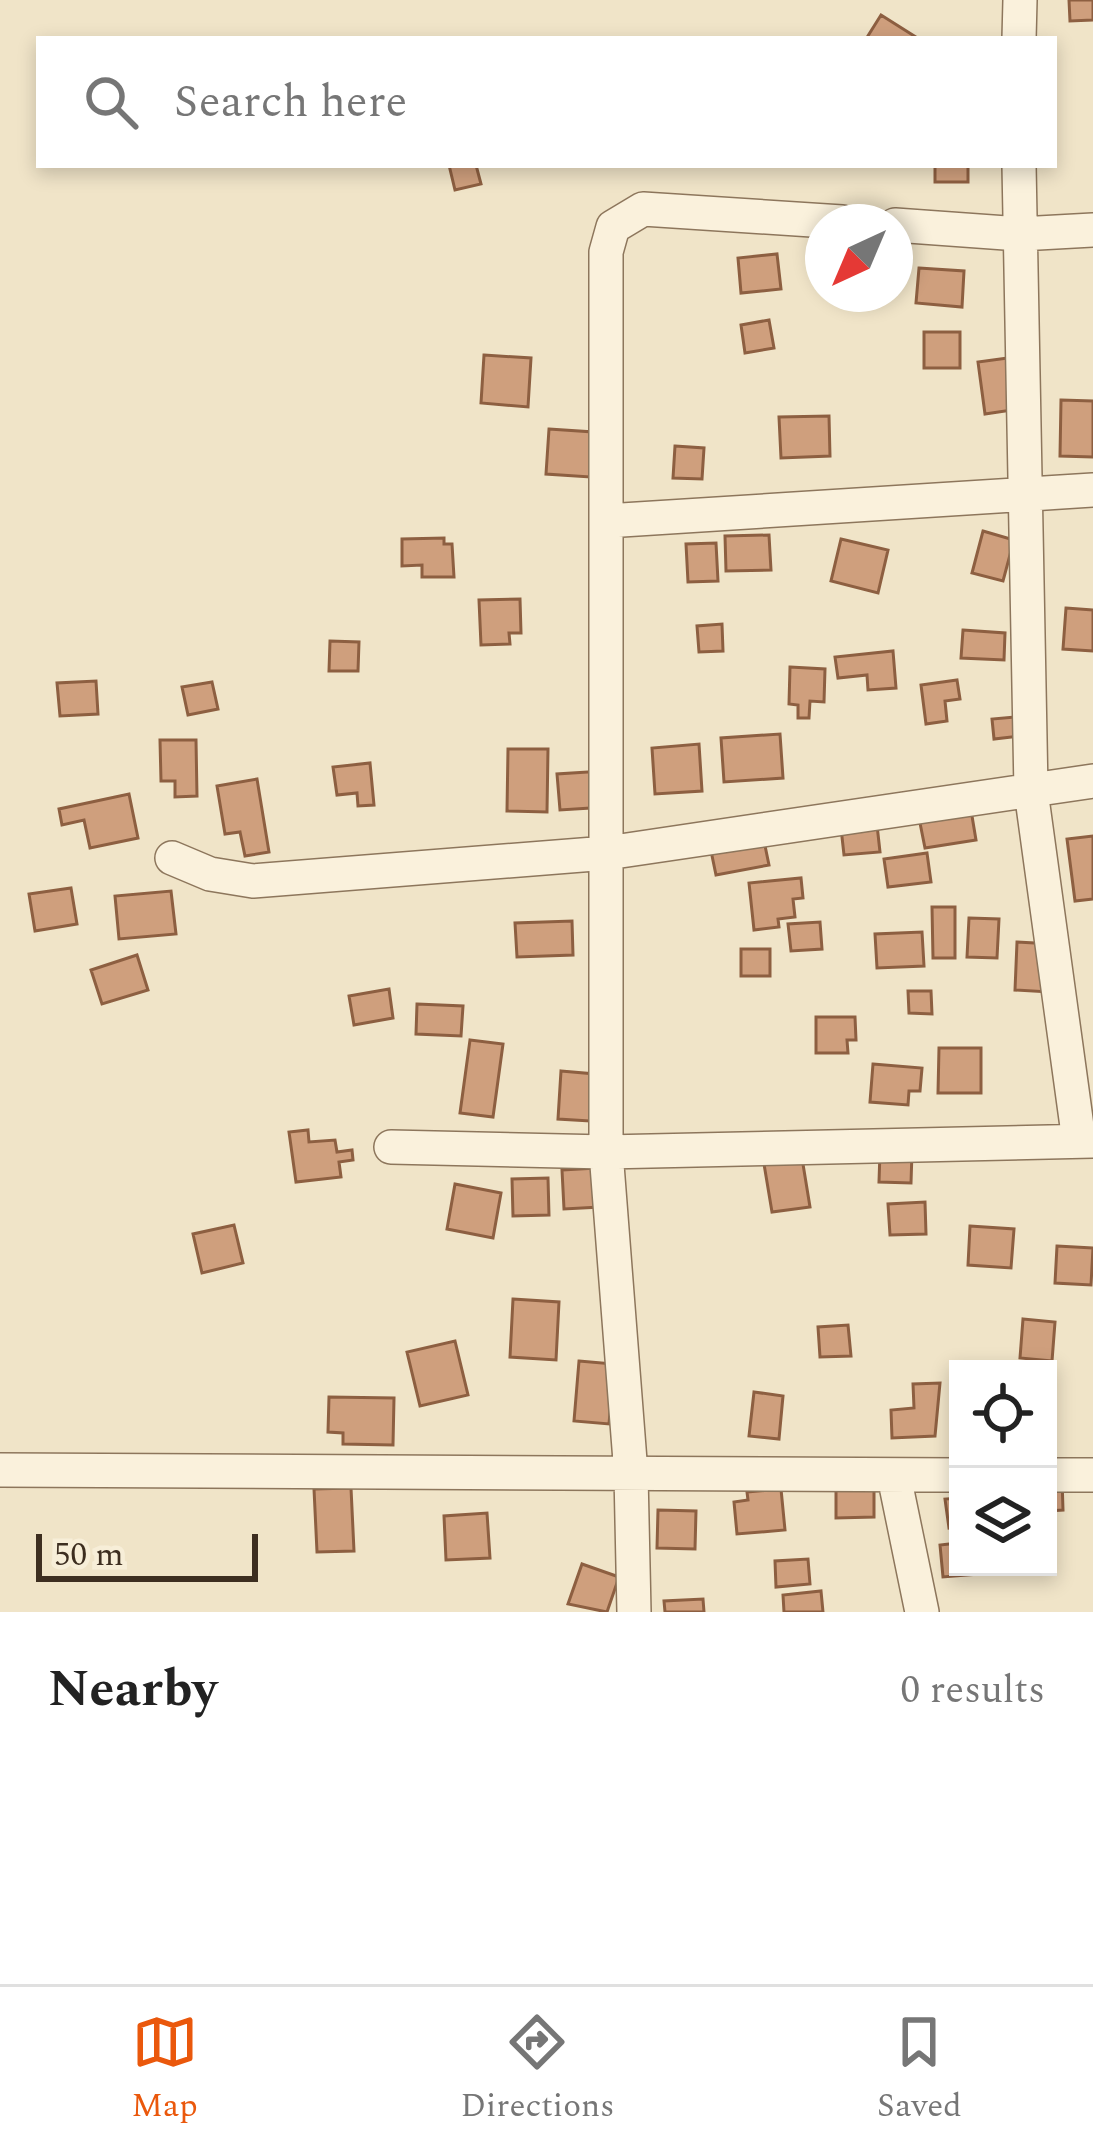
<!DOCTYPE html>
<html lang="en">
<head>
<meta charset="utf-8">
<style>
  :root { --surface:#fff; --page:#f6f6f6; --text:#222; --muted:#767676; --line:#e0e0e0; --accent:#ea580c }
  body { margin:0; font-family:Spectral,serif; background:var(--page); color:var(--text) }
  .controls { position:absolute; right:36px; bottom:36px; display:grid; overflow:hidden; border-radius:0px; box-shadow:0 6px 18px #0003 }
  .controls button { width:108px; height:108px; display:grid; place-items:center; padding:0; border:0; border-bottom:3px solid var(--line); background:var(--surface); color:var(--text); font:60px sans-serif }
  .compass { position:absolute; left:805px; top:204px; width:108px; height:108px; border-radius:50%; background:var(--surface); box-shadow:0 6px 18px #0003; rotate:224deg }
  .scale { position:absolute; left:36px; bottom:30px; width:222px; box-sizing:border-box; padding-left:12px; border:6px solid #3d2e20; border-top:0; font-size:33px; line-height:42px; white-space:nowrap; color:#3d2e20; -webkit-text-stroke:9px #f7eed8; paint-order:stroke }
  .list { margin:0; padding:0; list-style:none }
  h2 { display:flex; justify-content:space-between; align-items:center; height:156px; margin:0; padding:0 48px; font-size:51px }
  h2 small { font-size:39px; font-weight:400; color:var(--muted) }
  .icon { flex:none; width:66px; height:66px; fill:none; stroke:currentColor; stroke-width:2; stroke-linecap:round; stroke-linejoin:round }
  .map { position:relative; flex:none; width:1093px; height:1612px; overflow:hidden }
  .search { position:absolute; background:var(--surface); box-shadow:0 6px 18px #0003; left:36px; right:36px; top:36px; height:132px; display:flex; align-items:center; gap:30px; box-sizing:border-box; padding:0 42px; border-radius:0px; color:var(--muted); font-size:45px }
  .sheet { height:372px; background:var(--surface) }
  nav { display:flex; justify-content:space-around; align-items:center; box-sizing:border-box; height:168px; border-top:3px solid var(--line); background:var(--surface); font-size:33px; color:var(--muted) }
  nav a { display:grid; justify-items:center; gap:6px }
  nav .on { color:var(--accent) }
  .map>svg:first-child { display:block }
</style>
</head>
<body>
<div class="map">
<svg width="1093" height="1612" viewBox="0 0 1093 1612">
  <rect width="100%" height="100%" fill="#f0e4c8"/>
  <path fill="#cf9f7d" stroke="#8d5f41" stroke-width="3" d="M1069,0H1093V20L1070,21Z
    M881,15L919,39H866Z
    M449,165H476L481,184L455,190Z
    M935,165H968V182H935Z
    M777,254L781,289L741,293L738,258Z
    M919,268L964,271L962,307L916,303Z
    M769,320L774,348L745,353L741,325Z
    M924,332H960V368H924Z
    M484,355L531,358L528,407L481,403Z
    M1015,357L1012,410L985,414L978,362Z
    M1061,400L1093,401V457L1060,456Z
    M829,416L830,456L781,458L779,417Z
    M549,429L593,432L590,477L546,474Z
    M675,446L704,448L702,479L673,478Z
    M983,531L1014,540L1003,581L972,573Z
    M769,535L771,570L726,571L725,536Z
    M444,538V544H452L454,577H422V565L402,566V539Z
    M841,539L888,550L878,593L831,581Z
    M716,543L718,581L688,582L686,544Z
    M520,599L521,633H509L510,644L481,645L479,600Z
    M1066,608L1093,610V651L1063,649Z
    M722,624L723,651L699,652L697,626Z
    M963,630L1005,633L1004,660L961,658Z
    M330,641L359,642L358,671H329Z
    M893,651L896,688L868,690L867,675L838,678L835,657Z
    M790,667L825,669L824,702L810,701L809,718H798V705L789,704Z
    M957,680L960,699L945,701L947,721L926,724L921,685Z
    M96,681L98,714L60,716L57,683Z
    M212,682L218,709L188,715L182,687Z
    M1027,716L1029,735L994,739L992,719Z
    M780,734L783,778L724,782L721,738Z
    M160,740H196L197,796L175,797V781H161Z
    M699,744L702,791L655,794L652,748Z
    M508,749H548L547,812L507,811Z
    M370,763L374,805L358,806L357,793L337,795L333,767Z
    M603,771L606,807L560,810L557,774Z
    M257,779L269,852L245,856L240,832L225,834L217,786Z
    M129,794L138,838L90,848L84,820L62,825L59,809Z
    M970,804L976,840L925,848L918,813Z
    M877,825L880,852L844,855L841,828Z
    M763,836L769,865L716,875L710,846Z
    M1093,836V899L1075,901L1067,839Z
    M927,853L931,882L888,887L884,859Z
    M801,878L803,898L793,899L795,917L778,919L779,927L754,930L749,883Z
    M71,888L77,924L35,931L29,894Z
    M171,891L176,934L119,939L115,896Z
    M932,907H955V958H933Z
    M969,918L999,919L997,958L967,957Z
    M572,921L573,955L517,957L515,923Z
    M820,922L822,949L791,951L788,924Z
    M922,932L924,966L877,968L875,934Z
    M1017,942L1052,944L1049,992L1015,990Z
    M741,949H770V976H741Z
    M137,955L148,990L102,1004L91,970Z
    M389,989L393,1018L354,1025L349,996Z
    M908,991H931L932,1014L909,1013Z
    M417,1004L463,1006L461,1036L416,1034Z
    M816,1017H855L856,1040H847L848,1053H816Z
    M470,1040L503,1044L493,1117L460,1113Z
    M939,1048H981V1093H938Z
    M873,1064L922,1068L920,1091H909L908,1105L870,1102Z
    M561,1071L595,1074L606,1122L558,1119Z
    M308,1130L309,1142L335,1140L337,1152L352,1150L353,1160L339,1162L341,1177L296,1182L289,1132Z
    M880,1152H912L911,1183L879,1182Z
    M802,1158L810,1207L772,1212L764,1164Z
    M597,1168L600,1207L564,1209L562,1170Z
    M548,1178L549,1215L513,1216L512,1179Z
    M455,1184L501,1193L493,1238L447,1229Z
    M925,1202L926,1234L890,1235L888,1204Z
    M234,1225L243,1263L202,1273L193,1234Z
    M970,1226L1014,1229L1011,1268L968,1265Z
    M1057,1246L1093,1248L1091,1285L1055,1283Z
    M513,1299L559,1302L556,1360L510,1357Z
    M1023,1319L1055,1322L1052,1361L1020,1358Z
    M848,1325L851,1356L820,1357L818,1327Z
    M455,1341L468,1395L420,1406L407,1352Z
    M579,1361L614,1364L609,1424L574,1421Z
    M940,1383L935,1436L892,1438L891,1410L914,1408L913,1384Z
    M754,1392L783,1396L779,1439L749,1436Z
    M329,1397L394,1398L393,1445L343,1444V1433L328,1432Z
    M1048,1478H1062L1063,1510L1048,1511Z
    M351,1488L354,1551L317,1552L314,1489Z
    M836,1488H874V1517L836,1518Z
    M781,1489L785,1530L737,1534L734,1502L748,1500L747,1492Z
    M958,1498V1527L949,1528L945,1499Z
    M658,1510L696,1511L695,1549L657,1548Z
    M487,1513L490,1558L446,1560L444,1516Z
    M958,1543V1567H978V1574L943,1577L940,1545Z
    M808,1559L810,1584L776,1587L775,1561Z
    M582,1564L619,1577L607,1612L568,1604Z
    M821,1591L823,1612H784L783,1595Z
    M703,1599L704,1612H665L664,1601Z"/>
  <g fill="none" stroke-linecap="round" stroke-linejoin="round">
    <defs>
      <path id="minor" d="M1019,39L1020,0
        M1019,165L1031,791L1079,1141
        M895,225L1020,234L1093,230
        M606,521L1093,490
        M172,858L210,874L253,881L607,853L1093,781
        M391,1147L606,1152L1093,1141
        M0,1470L958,1475
        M1048,1475H1093
        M894,1476L922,1612
        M634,1612L631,1474L606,1152V252L613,227L643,209L842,222"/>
    </defs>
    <use href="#minor" stroke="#8d765c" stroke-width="36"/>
    <use href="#minor" stroke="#faf1dc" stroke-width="33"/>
  </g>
</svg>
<div class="controls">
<button><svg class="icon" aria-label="locate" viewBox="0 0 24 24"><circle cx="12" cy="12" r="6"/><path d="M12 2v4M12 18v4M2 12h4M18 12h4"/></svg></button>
<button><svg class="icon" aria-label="layers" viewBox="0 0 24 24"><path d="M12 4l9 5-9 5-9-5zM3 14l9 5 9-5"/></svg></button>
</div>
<svg class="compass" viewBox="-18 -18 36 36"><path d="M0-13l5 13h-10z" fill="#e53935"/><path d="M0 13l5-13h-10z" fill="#767676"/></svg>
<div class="scale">50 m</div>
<div class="search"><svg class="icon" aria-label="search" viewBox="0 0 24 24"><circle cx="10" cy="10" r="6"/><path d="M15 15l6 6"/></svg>Search here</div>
</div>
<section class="sheet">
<h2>Nearby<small>0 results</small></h2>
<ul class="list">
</ul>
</section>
<nav>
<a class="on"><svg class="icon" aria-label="map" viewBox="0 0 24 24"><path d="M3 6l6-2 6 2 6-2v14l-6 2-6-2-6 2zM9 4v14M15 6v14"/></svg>Map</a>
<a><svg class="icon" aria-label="directions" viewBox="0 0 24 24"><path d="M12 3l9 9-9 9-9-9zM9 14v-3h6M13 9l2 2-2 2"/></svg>Directions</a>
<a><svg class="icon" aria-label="saved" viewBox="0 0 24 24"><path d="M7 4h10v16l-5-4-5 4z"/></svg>Saved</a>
</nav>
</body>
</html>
